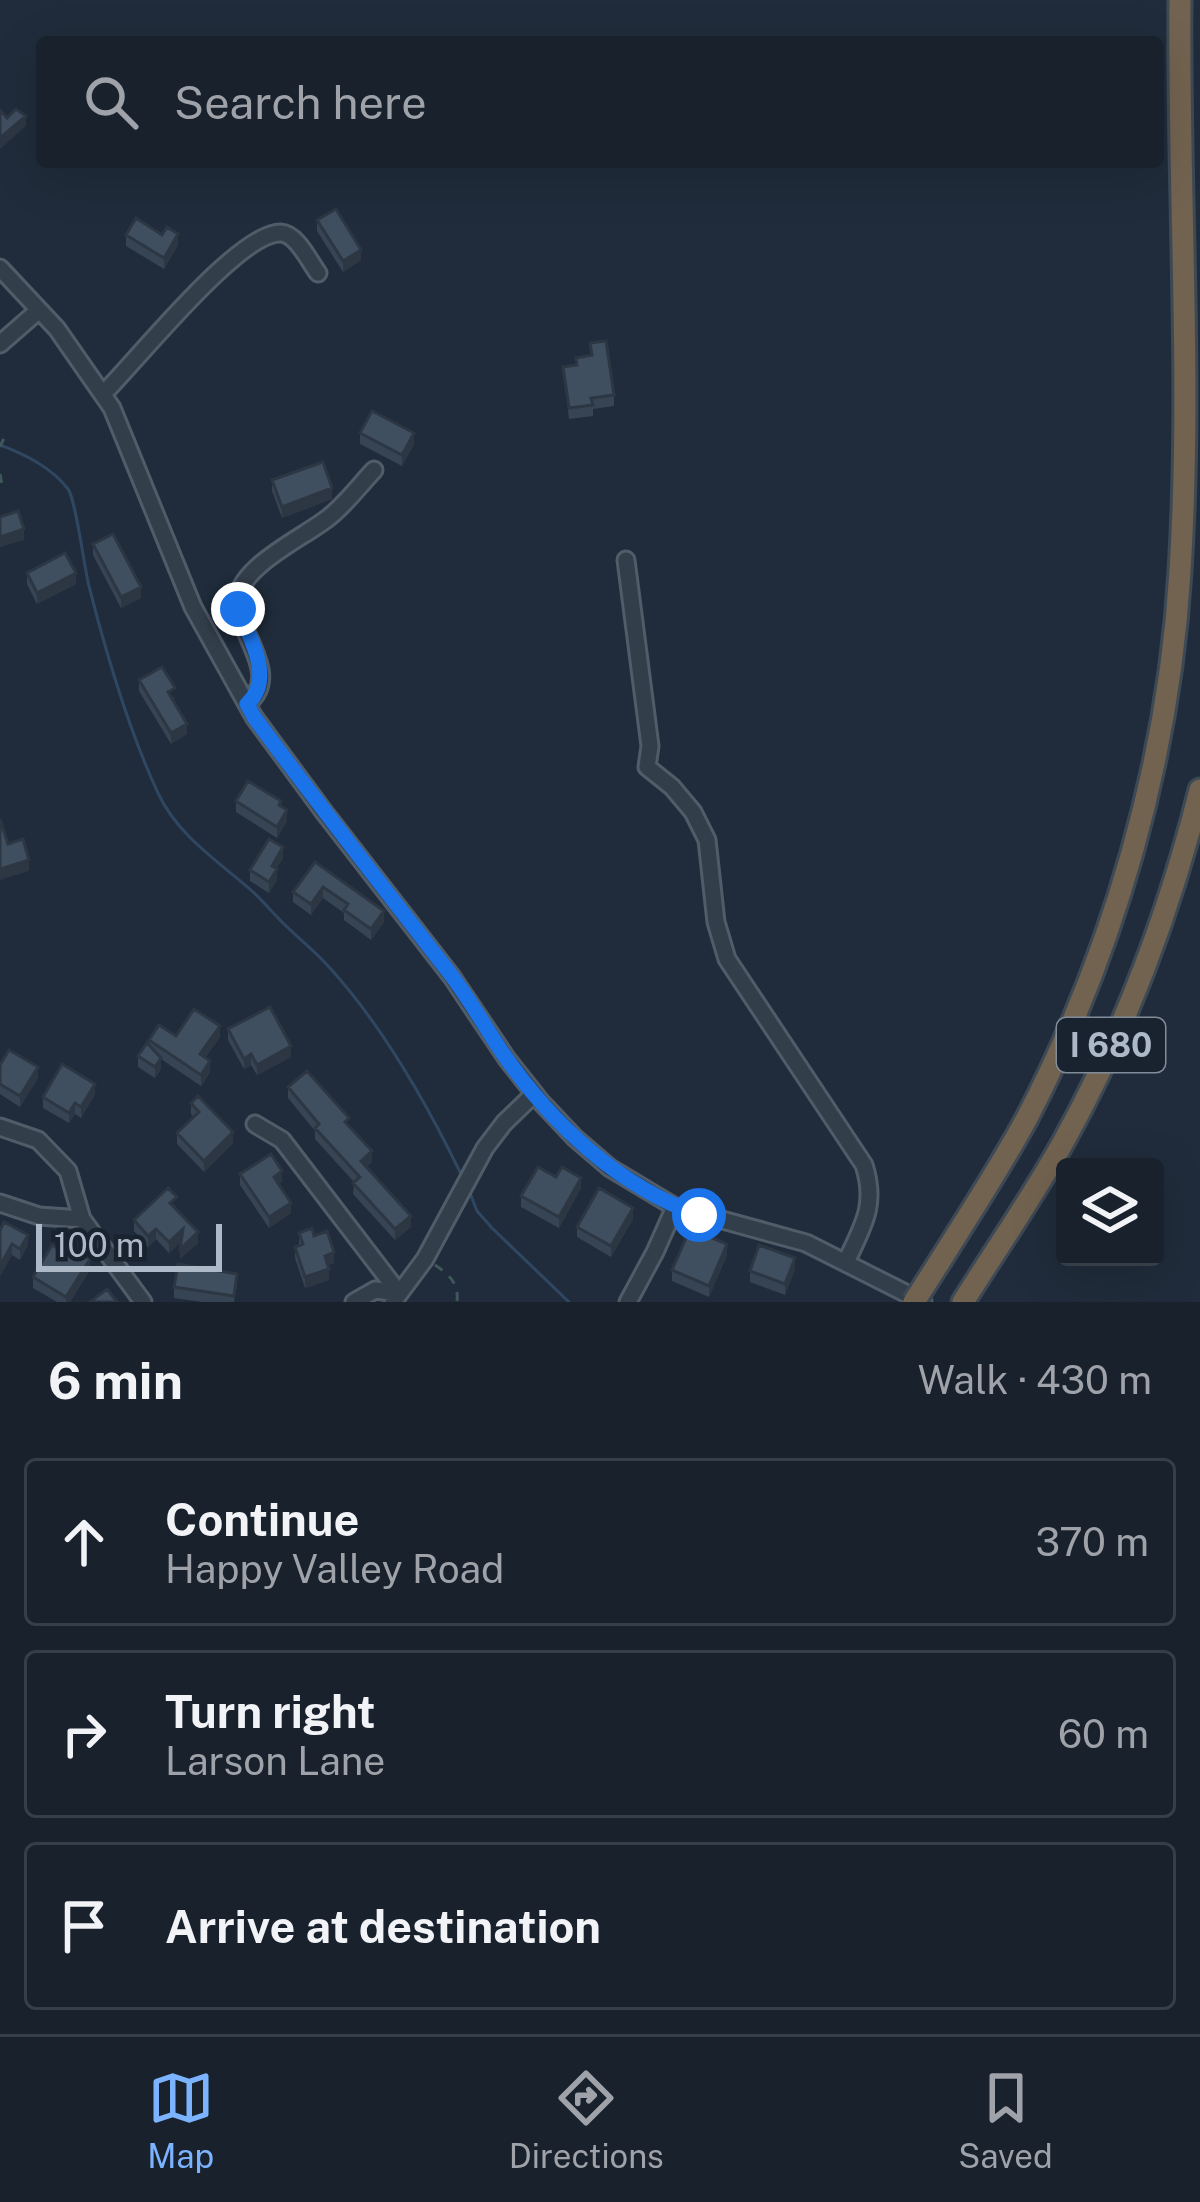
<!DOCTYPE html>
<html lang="en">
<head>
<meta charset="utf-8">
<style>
  :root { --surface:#18212c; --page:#252e38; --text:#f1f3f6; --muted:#9fa3a9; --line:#363e48; --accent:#7cb3ff }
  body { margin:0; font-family:"Public Sans",sans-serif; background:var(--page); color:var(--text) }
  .controls { position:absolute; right:36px; bottom:36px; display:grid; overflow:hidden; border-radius:12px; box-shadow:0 12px 48px #0002 }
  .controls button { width:108px; height:108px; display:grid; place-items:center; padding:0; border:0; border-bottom:3px solid var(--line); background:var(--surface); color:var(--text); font:60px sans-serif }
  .scale { position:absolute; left:36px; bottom:30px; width:186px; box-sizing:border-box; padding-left:12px; border:6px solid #aeb9c8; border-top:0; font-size:33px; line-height:42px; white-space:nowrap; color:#aeb9c8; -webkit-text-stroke:9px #192330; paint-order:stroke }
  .stop { position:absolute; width:36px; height:36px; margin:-27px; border:9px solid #1a73e8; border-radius:50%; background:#fff }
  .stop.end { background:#1a73e8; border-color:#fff; box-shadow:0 3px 12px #0008 }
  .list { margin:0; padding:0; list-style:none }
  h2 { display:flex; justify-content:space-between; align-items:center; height:156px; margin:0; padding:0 48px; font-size:51px }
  h2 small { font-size:39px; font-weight:400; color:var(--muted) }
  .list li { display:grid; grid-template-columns:78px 1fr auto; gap:36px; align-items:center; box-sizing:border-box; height:168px; margin:0 24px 24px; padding:0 24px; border:3px solid var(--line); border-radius:12px }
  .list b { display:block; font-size:45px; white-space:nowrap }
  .list p { margin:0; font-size:39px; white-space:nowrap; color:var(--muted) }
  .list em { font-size:39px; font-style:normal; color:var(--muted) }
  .icon { flex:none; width:66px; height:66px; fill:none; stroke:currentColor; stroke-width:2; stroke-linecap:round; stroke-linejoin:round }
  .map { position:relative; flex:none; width:1200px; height:1302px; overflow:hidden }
  .search { position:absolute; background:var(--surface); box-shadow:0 12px 48px #0002; left:36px; right:36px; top:36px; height:132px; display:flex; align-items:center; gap:30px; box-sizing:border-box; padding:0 42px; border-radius:12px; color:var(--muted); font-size:45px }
  .sheet { height:732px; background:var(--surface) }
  nav { display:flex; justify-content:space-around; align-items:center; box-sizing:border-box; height:168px; border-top:3px solid var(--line); background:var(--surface); font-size:33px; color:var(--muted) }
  nav a { display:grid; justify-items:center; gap:6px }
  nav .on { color:var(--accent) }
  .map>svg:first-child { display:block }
</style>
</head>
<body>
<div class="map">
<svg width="1200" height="1302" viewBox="0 0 1200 1302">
  <rect width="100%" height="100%" fill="#202c3b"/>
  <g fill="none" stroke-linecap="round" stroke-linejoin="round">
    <path stroke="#304762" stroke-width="3" d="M0,445C26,455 51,467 68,489C76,500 84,567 89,586C106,653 129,731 158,793C178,836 218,861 252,891C263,901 272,912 283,923C298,938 315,951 329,967C383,1026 426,1102 461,1174
      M470,1193L477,1211L492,1228L569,1302"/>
    <defs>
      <path id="minor" d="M0,268L57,329L112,408L193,607L254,717L324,812L452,977L507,1059L541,1102L575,1138L610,1168L675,1207L806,1243L923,1302
        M0,344L39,310
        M103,394C135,363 239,231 281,233C297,234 309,261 318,273
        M626,560L650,746L647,767L672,787L693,812L707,840L716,922L727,959L864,1165C877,1205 863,1226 846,1262
        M247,704C284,674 234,631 238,598C241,566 304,537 328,518C345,505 359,486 374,470
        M255,1124L282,1140L399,1293
        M0,1127L38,1140L68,1171L82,1219L143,1302
        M0,1203L39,1216L82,1219
        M354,1302L375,1290L399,1293
        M393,1302L425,1259L485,1148L504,1123L534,1094
        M628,1302L655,1252L675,1207"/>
      <path id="highway" d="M942,1258C971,1212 1001,1166 1027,1118C1114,951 1169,760 1180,571C1192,382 1178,190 1180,0
        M963,1302C997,1248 1034,1195 1065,1139C1125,1030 1170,911 1200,790"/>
    </defs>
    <use href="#minor" stroke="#515c69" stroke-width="21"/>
    <use href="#highway" stroke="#3e4956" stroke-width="27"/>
    <path stroke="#3f5759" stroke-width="3" stroke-dasharray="9 9" stroke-linecap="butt" d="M0,447L4,438
      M0,474L3,490
      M435,1265C450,1275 459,1284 457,1302"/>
    <use href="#minor" stroke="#333e4b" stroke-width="15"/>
    <use href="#highway" stroke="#726350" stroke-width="21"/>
    <defs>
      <path id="highway-bridge" d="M914,1302L942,1258"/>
    </defs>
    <use href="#highway-bridge" stroke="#3e4956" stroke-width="27" stroke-linecap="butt"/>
    <use href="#highway-bridge" stroke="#726350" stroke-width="21"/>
  </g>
  <path fill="#374453" d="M317,220L361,260L343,272L317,231Z
    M126,235L178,245L164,269L126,246Z
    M590,343L614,395V406L593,409V416L569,419L563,367L576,365V358L590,356Z
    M360,433L414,444L402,466L360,444Z
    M272,480L332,499L282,518L272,491Z
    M93,544L141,598L121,608L93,555Z
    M27,573L76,584L37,604L27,584Z
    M139,680L175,698L172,700L187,734L171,744L139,691Z
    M236,801L281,807L287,821L277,838L236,812Z
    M283,858L276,869L277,880L269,893L250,881V870Z
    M315,862L384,922L371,940L344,920V913L323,898L311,915L293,902V892Z
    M228,1029L291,1057L257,1075L251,1065L244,1069L228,1040Z
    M176,1036L220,1037L205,1058L210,1072L201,1086L161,1059V1069L155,1078L138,1067V1056L149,1046V1040Z
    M0,1065L38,1078L20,1107L0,1094Z
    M288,1087L349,1127L372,1162L366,1167L411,1227L395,1240L353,1194L354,1182L315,1139V1131L288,1098Z
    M95,1094L81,1118L75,1114L69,1123L43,1108V1097Z
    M191,1103L233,1143L204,1172L177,1144V1133L194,1117L191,1114Z
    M240,1174L282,1182L279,1184L291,1213L269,1228L240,1185Z
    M581,1188L559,1228L521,1207V1196Z
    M177,1208L176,1209L198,1243L180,1259L181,1242L169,1253L156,1239L148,1247L134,1231V1220Z
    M633,1219L611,1257L577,1237V1227Z
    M0,1230L28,1245L20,1260L12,1255Z
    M299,1233L314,1236L334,1263L328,1265L329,1280L305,1288L295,1258V1247L299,1246Z
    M727,1255L709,1297L672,1281V1270Z
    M795,1269L785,1295L750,1282V1271Z
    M90,1270L70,1302H57L33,1288V1277Z
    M237,1285L234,1302H202L174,1298V1287Z"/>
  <path fill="#2d3743" d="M26,116V126L0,149V138Z
    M178,234V245L164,269V258Z
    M361,250V260L343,272V261Z
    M414,433V444L402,466V455Z
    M332,488V499L282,518V507Z
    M24,529V540L0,547V537Z
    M76,573V584L37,604V593Z
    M141,587V598L121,608V597Z
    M187,724V734L171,744V733Z
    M287,810V821L277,838V827Z
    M283,847V858L272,877V866Z
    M29,860V871L0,880V869Z
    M277,869V880L269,893V882Z
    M323,887V898L311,915V904Z
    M384,911V922L371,940V929Z
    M220,1026V1037L200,1065V1054Z
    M291,1046V1057L257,1075V1065Z
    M251,1054V1065L244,1069V1059Z
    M161,1058V1069L155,1078V1067Z
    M210,1061V1072L201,1086V1075Z
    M38,1067V1078L20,1107V1096Z
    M95,1084V1094L81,1118V1107Z
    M75,1103V1114L69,1123V1113Z
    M233,1132V1143L204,1172V1161Z
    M372,1151V1162L361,1172V1161Z
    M282,1171V1182L274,1188V1177Z
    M581,1178V1188L559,1228V1217Z
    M291,1203V1213L269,1228V1217Z
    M633,1208V1219L611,1257V1246Z
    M411,1216V1227L395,1240V1229Z
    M156,1229V1239L148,1247V1236Z
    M183,1229V1240L169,1253V1242Z
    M198,1232V1243L180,1259V1249Z
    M28,1235V1245L20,1260V1249Z
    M12,1244V1255L0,1277V1266Z
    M727,1244V1255L709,1297V1286Z
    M334,1252V1263L325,1266V1256Z
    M795,1258V1269L785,1295V1284Z
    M90,1259V1270L70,1302H66V1297Z
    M329,1269V1280L305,1288V1277Z"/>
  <path fill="#404f60" stroke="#2d3743" stroke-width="3" d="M16,109L26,116L0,138V110L7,118Z
    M336,209L361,250L343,261L317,220Z
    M136,218L162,235L167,227L178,234L164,258L126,235Z
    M606,341L614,395L591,398L593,405L569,408L563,367L577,365L576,358L592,355L590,343Z
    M372,411L414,433L402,455L360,433Z
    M323,462L332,488L282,507L272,480Z
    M18,511L24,529L0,537V517Z
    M113,534L141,587L121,597L93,544Z
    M65,553L76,573L37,593L27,573Z
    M162,667L175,688L168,692L187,724L171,733L139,680Z
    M248,781L281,801L279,805L287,810L277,827L236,801Z
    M0,819L8,844L23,839L29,860L0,869Z
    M269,839L283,847L272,866L277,869L269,882L250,870Z
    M315,862L384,911L371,929L344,910L348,904L323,887L311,904L293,892Z
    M270,1007L291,1046L257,1065L251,1054L244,1059L228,1029Z
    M194,1009L220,1026L200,1054L210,1061L201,1075L149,1040L159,1025L176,1036Z
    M147,1043L161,1058L155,1067L138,1056Z
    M9,1050L38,1067L20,1096L0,1084V1065Z
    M62,1064L95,1084L81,1107L75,1103L69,1113L43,1097Z
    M307,1071L349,1118L345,1122L372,1151L361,1161L411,1216L395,1229L353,1183L360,1177L315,1128L319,1124L288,1087Z
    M198,1096L233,1132L204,1161L177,1133L199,1112L191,1103Z
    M271,1154L282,1171L274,1177L291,1203L269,1217L240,1174Z
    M538,1167L556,1177L562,1167L581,1178L559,1217L521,1196Z
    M168,1188L177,1197L170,1203L198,1232L180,1249L183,1229L169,1242L156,1229L148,1236L134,1220Z
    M599,1188L633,1208L611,1246L577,1227Z
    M4,1222L28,1235L20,1249L12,1244L0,1266V1230Z
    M312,1228L314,1236L327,1231L334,1252L325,1256L329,1269L305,1277L295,1247L303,1244L299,1233Z
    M690,1229L727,1244L709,1286L672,1270Z
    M52,1245L70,1256L74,1250L90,1259L66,1297L33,1277Z
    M759,1245L795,1258L785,1284L750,1271Z
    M178,1264L237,1274L234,1296L174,1287Z
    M107,1289L117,1302H90Z"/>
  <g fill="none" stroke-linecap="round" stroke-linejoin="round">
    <path stroke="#1a73e8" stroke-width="15" d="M238,609C250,637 275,680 247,704L254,717C317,803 383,887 448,971C469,998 485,1027 504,1055C552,1124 618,1186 699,1215"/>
  </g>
  <g text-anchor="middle" stroke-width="9" stroke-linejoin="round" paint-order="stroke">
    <rect fill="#192330" stroke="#818c9a" stroke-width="3" x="1057" y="1018" width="108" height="54" rx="9"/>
    <g font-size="33" font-weight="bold" fill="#aeb9c8">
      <text x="1111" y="1057">I 680</text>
    </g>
  </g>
</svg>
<div class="controls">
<button><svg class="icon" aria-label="layers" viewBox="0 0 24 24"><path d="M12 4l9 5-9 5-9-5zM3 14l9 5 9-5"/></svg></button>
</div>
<div class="scale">100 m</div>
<div class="stop" style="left:699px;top:1215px"></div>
<div class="stop end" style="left:238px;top:609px"></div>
<div class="search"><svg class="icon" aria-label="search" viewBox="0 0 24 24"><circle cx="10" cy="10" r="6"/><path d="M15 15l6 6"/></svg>Search here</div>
</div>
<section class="sheet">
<h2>6 min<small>Walk · 430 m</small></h2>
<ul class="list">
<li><svg class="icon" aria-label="ahead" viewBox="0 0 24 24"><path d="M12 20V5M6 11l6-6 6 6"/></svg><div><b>Continue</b><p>Happy Valley Road</p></div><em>370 m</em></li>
<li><svg class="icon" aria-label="right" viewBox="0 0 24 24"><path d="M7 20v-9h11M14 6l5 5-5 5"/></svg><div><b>Turn right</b><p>Larson Lane</p></div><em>60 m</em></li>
<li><svg class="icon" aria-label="arrive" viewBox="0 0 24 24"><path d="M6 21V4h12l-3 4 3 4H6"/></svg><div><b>Arrive at destination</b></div></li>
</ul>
</section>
<nav>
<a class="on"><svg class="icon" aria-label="map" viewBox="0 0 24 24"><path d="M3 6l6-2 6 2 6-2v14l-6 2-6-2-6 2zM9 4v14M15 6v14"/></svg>Map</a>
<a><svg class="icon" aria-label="directions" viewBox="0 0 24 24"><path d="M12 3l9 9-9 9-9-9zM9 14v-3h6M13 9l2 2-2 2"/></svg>Directions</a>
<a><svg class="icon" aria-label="saved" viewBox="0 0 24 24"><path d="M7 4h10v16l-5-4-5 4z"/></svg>Saved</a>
</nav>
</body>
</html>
